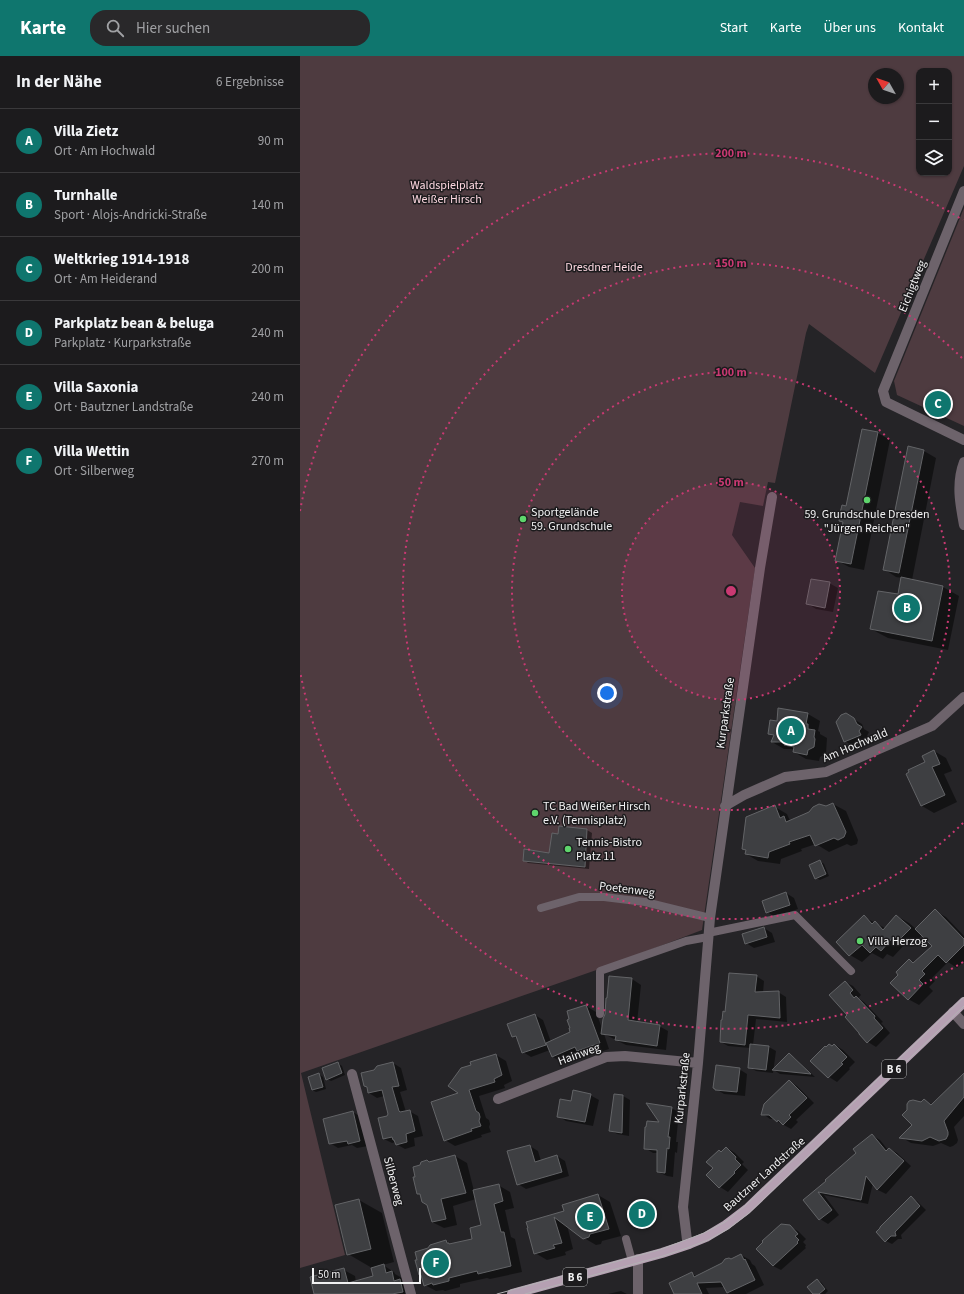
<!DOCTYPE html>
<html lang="de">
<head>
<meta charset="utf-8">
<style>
  :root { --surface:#1c1b1d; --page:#29282a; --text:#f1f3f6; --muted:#a0a1a4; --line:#3a393b; --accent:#0f766e }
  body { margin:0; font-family:"Source Sans 3",sans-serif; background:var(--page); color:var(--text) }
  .controls { position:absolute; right:12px; top:12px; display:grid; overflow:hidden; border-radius:8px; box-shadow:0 1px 3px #0004 }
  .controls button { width:36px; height:36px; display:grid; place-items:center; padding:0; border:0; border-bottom:1px solid var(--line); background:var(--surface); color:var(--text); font:20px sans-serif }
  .compass { position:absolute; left:568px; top:12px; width:36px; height:36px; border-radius:50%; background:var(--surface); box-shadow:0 1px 3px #0004; rotate:310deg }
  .scale { position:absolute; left:12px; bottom:10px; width:109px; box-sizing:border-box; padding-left:4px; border:2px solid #f2f2f3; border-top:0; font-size:11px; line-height:14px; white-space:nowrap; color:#f2f2f3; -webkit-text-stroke:3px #1c1b1d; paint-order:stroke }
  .you { position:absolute; left:307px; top:637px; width:14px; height:14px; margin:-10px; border:3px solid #fff; border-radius:50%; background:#1a73e8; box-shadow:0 0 0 6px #1a73e833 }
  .badge { display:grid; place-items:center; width:26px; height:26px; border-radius:50%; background:var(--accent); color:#fff; font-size:13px; font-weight:700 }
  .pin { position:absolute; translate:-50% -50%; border:2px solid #fff; box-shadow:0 1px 4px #0006 }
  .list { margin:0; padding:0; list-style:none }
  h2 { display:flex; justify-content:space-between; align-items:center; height:52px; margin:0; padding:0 16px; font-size:17px }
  h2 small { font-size:13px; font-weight:400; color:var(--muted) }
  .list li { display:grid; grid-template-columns:26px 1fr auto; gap:12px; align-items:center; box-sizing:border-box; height:64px; padding:0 16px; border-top:1px solid var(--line) }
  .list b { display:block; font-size:15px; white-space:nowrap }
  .list p { margin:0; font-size:13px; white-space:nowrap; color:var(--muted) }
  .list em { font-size:13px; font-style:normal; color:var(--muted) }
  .icon { flex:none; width:22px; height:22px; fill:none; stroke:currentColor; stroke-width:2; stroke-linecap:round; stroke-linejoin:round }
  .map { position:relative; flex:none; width:664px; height:1238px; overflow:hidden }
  header { display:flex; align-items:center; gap:24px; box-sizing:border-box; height:56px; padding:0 20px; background:var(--accent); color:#fff }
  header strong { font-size:19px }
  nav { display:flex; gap:22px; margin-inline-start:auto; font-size:14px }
  .search { width:280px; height:36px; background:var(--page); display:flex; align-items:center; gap:10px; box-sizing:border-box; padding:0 14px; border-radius:16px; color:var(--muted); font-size:15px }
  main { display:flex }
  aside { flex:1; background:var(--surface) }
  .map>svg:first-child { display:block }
</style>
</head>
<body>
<header>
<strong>Karte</strong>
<div class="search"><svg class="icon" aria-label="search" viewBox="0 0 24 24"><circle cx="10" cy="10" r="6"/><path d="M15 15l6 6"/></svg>Hier suchen</div>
<nav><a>Start</a><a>Karte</a><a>Über uns</a><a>Kontakt</a></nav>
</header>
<main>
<aside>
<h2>In der Nähe<small>6 Ergebnisse</small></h2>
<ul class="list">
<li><span class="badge">A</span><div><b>Villa Zietz</b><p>Ort · Am Hochwald</p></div><em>90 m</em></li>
<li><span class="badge">B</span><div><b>Turnhalle</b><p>Sport · Alojs-Andricki-Straße</p></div><em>140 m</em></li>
<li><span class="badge">C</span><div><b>Weltkrieg 1914-1918</b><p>Ort · Am Heiderand</p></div><em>200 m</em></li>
<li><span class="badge">D</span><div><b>Parkplatz bean &amp; beluga</b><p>Parkplatz · Kurparkstraße</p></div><em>240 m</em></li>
<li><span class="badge">E</span><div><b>Villa Saxonia</b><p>Ort · Bautzner Landstraße</p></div><em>240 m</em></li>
<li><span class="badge">F</span><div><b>Villa Wettin</b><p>Ort · Silberweg</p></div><em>270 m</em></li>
</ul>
</aside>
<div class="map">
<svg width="664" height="1238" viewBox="0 0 664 1238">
  <rect width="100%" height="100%" fill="#252427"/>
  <path fill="#4e3b40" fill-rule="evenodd" d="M0,0H664V110L575,317L509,268L506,277L475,427L468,426L463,450L440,446L432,479L455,512L402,874L308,910L1,1017L45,1199L0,1212ZM619,15H649V117H619ZM574,18H598V42H574Z
    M664,152V370L597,339L594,325Z"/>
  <path fill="#0007" d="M578,377L590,384L564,514L549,511L536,504L544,467L540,465L547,451Z
    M609,392L624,395L636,402L612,524L643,531L659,540L648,594L588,582L571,573L599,539L602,522L596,521L584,513Z
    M529,527L538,532L533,556L516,553L508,548Z
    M508,658L520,665L518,675L520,676V678L527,682L526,698L520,701L519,705L506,703L494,696V694L493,693H484L472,686L474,680L469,677L478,667Z
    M545,658L562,668L564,673L569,676L567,680L568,684L553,690L545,685Z
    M634,695L646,702L652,715L644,718L657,746L634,757L622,750L608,718L626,706Z
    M533,748L546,755L558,784L557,788L551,790L547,788L529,796L516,788L501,793L502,795L481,803L480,808L458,805L446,798V795L443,793L475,751L487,758L490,765Z
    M260,771L287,774L292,777L289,813L228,807L224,804L250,798L259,779Z
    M520,805L524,808L529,820L520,824L516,822Z
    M486,837L494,842L498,853L475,861L467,856Z
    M635,855L646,861L664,880V905L657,912L648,906L632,922L635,925L629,931L633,935L619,949L608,943L599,919L609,904L615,907L633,890L622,879L612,891L606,887L593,901L587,898L583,903L572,897L562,906L550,899L537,886L564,861L585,872L597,860L609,867L616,873Z
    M464,872L472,877L475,886L454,892L446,887Z
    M456,920L464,925L463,937L478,936L486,941L487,966L456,963L453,989L469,991L476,995L473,1017L456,1015L449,1011L450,992L428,990L421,986L426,957Z
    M310,921L332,923L341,929L337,967L359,970L368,975L366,994L326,989L304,978L309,993L288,1000L283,998L263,1007L253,1001L250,994L231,1001L223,996L218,983L213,980L235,959L243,964L251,986L271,977L286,950L296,956L303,975L306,959Z
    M545,926L553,930L561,939L558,942L564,946L583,966L581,967L590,977L576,991L568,986L548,959Z
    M535,989L543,994L555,1006L549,1012L550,1013L537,1026L529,1021L511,1005L527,992L533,991Z
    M489,998L495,1002L515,1021L480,1018L474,1014Z
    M196,999L206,1005L212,1025L204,1029L205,1032L179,1040L186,1062L189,1064L190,1068L189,1071L191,1076L181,1079L182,1081L155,1090L145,1084L160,1037L172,1009Z
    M38,1007L42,1010L45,1019L31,1025L27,1023Z
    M93,1007L101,1012L107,1034L100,1036L106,1056L109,1055L118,1060L123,1080L114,1082L115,1090L105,1093L96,1088V1086L92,1087L84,1083L89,1058L84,1040L77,1042L69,1037L68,1031L75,1015Z
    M439,1013L447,1018L445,1040L424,1038L416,1033Z
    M19,1018L23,1021L26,1033L16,1036L12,1034Z
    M664,1019V1060L654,1071L658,1084L657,1087L653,1090L650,1091L641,1087L633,1090L611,1087L601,1081L613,1069L622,1047L624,1044L633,1049Z
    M489,1025L497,1030L514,1047L496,1064L498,1066L491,1073L477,1065L475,1063H470L463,1058Z
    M290,1039L299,1044L293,1070L266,1065L258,1060Z
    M323,1040L330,1044L329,1080L317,1078L310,1074Z
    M371,1052L379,1056L376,1086H378L377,1097L375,1096L373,1121L367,1120L358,1116V1097H353L345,1092Z
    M53,1056L61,1061L68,1090L57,1092L52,1089L38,1092L30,1087Z
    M572,1079L580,1084L588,1094L590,1093L597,1097L611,1110L586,1138L578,1134L573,1127L568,1148L524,1139L539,1159L528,1168L520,1163L505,1144L528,1125L557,1097Z
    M230,1090L238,1095L241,1105L257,1100L265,1105L269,1120L226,1133L218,1128Z
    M427,1092L435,1097L444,1106L442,1108L448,1114L428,1136L420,1131L414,1112L419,1095L422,1097Z
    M155,1100L167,1107L174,1135L198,1129L210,1136L214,1152L205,1154L211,1181L215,1183L222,1216L190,1223L187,1222L160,1228V1231L145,1235L143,1234L136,1235L125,1229L123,1220L120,1219L129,1193L146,1185L152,1188L174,1184L183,1169L176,1143L153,1150L157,1169L144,1172L132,1166L128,1149L121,1139L118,1137L130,1107Z
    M298,1139L310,1146L321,1180L302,1185L301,1188L296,1189L284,1182L267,1169L273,1193L265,1196L266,1199L247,1204L235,1197L229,1173Z
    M611,1142L617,1145L626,1154L601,1179L602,1183H598L592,1188L586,1185Z
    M59,1144L82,1157L94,1206L83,1209L94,1216L95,1218L102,1222L112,1238H15L44,1214L55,1220L56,1226L74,1221L72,1212L48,1198Z
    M489,1170L498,1175L506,1183L503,1186L506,1189L505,1191L506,1192L481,1214L473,1210Z
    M441,1199L450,1204L452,1208L455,1210L464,1229L446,1238H430L427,1237L425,1231L406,1232L409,1238H374V1236L392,1218L397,1220Z
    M517,1224L521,1226L528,1235L525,1238H514Z
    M321,1235L327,1238H308Z"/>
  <path fill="#3e3f42" stroke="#636467" d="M562,373L578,376L551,508L535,505L543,466L539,465L540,457L542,449L546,450Z
    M608,390L624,394L599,517L583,514Z
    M601,521L643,530L632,585L570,573L578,535L598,538Z
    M511,523L530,526L525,552L506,548Z
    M478,652L508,657L506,668H508V673L515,674L514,681L515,683L514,691L508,694L507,699L493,696L494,691L484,689L485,686H471L474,679L468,678L470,664L477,665Z
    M546,657L554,662L557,668L562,671L559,675L561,679L544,686L536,666L541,659Z
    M634,694L640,708L632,711L645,739L621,750L606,718L609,716L608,714L625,706L622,700Z
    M533,747L546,776L544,781L538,784L534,782L515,790L510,779L489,786L490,788L469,796L468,802L445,798L446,794L442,793L446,761L475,749L480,762L484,760L486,766L509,756L513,751L519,748L526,750Z
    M259,770L287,773L285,811L223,805L224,793L249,797L252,777L258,778Z
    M520,804L526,818L515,823L509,809Z
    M486,836L490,849L466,857L462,845Z
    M635,853L664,883V889L646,907L638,899L622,915L625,918L619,924L623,928L608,944L590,927L598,919L596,916L609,903L613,907L632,890L615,873Z
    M564,859L572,868L575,865L583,874L596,859L611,872L599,884L594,880L581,895L576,891L570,897L562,889L549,900L536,886Z
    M464,871L467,881L445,888L442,878Z
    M429,917L457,919L455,936L479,935L480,962L448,959L445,989L420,986L421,964H422L423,955L425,956Z
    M309,920L332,922L328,964L360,969L357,990L315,984L316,980L301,978L303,963L305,958L306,942H307Z
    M545,925L553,934L550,937L554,942L556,940L575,960L574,962L583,972L567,987L559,978V977L545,961L547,959L529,939Z
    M286,949L300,987L277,995L275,991L252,1001L246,987L270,976L269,972H270L267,964L269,963L267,955Z
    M235,958L246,989L222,997L216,980L212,981L207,968Z
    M450,988L469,990L466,1014L448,1012Z
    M529,988L532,990L534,988L547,1001L541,1007L543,1008L528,1022L510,1005L525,990L526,991Z
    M489,997L511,1018L472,1014Z
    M196,998L202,1019L194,1023L195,1026L169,1034L176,1055L179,1057L180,1061L179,1065L181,1070L171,1073L172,1075L144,1085L131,1046L158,1037L148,1030L161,1012L171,1009L170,1006Z
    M38,1006L42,1017L26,1024L22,1012Z
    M93,1006L99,1030L92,1031L99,1055L100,1056L110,1054L115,1075L106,1078L107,1086L96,1089L94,1084H93L92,1081L83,1083L78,1062L87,1060L88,1058L82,1034L68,1037L67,1031L64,1030L61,1017L74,1014L77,1010Z
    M416,1009L440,1012L437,1036L415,1034V1033L413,1032Z
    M19,1017L23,1031L12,1034L8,1021Z
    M664,1017V1041L644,1065L648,1076V1079L646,1083L639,1085L630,1081L622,1085L599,1082L612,1069L602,1059L607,1054V1048L609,1045L613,1044L621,1046L624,1043L631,1049Z
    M489,1024L507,1042L489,1059L491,1061L483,1069L478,1064L477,1066L469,1059H461L464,1048Z
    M273,1034L291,1038L285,1066L257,1061L260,1043L271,1045Z
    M314,1038L323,1039L322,1077L309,1075Z
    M346,1047L372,1051L368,1081H370L369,1093L367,1092L365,1117L357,1116V1094L344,1093L345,1071H346L347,1065L359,1066Z
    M53,1055L60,1085L48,1088L47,1085L29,1088L23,1063Z
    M572,1078L586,1095L589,1092L604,1105L577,1134L566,1120L561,1144L518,1136L532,1154L519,1164L503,1144L526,1125L525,1124L556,1097L553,1093Z
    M230,1089L235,1106L257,1099L262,1116L217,1129L207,1095Z
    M426,1091L436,1101L435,1103L441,1109L434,1116L435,1117L419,1132L406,1119L413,1112L406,1106L419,1094L421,1096Z
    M155,1099L166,1137L141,1143L146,1163L132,1166L127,1149L122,1146L120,1138H117L113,1121H115L113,1111L120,1109L121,1106L127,1104L129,1106Z
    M199,1128L203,1145L194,1148L201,1176H204L211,1210L178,1218L177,1215L149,1222V1225L133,1229L132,1227L124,1230L121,1219H119L115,1204H117L115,1196L128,1192L130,1189L146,1184L147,1187H149V1188L172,1183L170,1172L181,1169L173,1134Z
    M298,1138L309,1173L290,1178L289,1181L283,1183L254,1161L262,1187L253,1189L255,1192L234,1198L227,1172H228L226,1166L264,1155L262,1149Z
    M611,1140L620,1150L595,1176L596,1180H591L585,1186L576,1176L580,1172V1171Z
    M59,1143L71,1193L47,1199L35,1149Z
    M481,1168L490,1169L498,1178L495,1180L499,1184L497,1186L498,1187L473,1210L456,1193L463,1186L462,1185Z
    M441,1198L444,1204L445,1203L455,1224L427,1237L421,1226L397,1227L402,1238H374L369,1227L392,1216L394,1221L422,1207L425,1203L429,1202L431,1203Z
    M84,1208L86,1217L92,1215L94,1225L100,1223L103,1236L92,1238H14L10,1221L44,1212L48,1227L73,1220L71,1212Z
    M517,1223L525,1233L519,1238H513L507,1231Z"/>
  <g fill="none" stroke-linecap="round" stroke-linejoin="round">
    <path stroke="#6d636b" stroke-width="8" d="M241,852L279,841H304L345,846L410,862
      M408,877L495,859L551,915
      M300,958V915L386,885L408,881
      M326,1183L332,1205"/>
    <path stroke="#6d636b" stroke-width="10" d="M664,135L583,335L586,346L664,384
      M664,406C656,427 660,448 664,469
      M425,750L444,739L485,721L526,716L632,670L664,641
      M653,956L664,968
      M52,1018L111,1238
      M198,1043L306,1001L325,1000L398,1007
      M389,1188L387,1184L383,1151L398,1007L410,862L460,512L472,441
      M338,1238V1203"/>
    <path stroke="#b5a0b2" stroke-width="10" d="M212,1238L362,1197L389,1188L406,1181L426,1169L447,1153L664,946"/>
    <path stroke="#b3b2b4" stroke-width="1" d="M197,1238L362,1193L404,1177L425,1166L445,1150L664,941
      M225,1238L363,1200L387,1192L408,1184L428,1173L449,1157L664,950"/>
  </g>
  <circle cx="431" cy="535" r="109" fill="#c93972" fill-opacity=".12"/>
  <g fill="none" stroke="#c93972" stroke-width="2" stroke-dasharray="2 4">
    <circle cx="431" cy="535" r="109"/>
    <circle cx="431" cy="535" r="219"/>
    <path d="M663 767A328 328 0 1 1 663 303"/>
    <path d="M663 906A438 438 0 0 1 0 615M0 455A438 438 0 0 1 663 164"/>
  </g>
  <g fill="#5ed56c" stroke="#1c1b1d" stroke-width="1.5">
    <circle cx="567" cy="444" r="4"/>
    <circle cx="223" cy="463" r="4"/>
    <circle cx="235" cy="757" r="4"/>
    <circle cx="268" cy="793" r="4"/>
    <circle cx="560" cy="885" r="4"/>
  </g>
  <g text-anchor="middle" stroke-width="3" stroke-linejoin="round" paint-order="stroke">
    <g fill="#1c1b1d" stroke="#b2b2b3" stroke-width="1">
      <rect x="582" y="1004" width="24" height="18" rx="3"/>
      <rect x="263" y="1212" width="24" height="18" rx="3"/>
    </g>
    <g font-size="11" font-weight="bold" fill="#f2f2f3">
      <text x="594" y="1017">B 6</text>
      <text x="275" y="1225">B 6</text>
    </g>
    <g font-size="12" fill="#fcd7e0" stroke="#1c1b1d">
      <text x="147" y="133">Waldspielplatz<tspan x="147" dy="14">Weißer Hirsch</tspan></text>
      <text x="304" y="215">Dresdner Heide</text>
    </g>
    <g font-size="12" fill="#f2f2f3" stroke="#1c1b1d">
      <text transform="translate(612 230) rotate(-68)" y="4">Eichigtweg</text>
      <text transform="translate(425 657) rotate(-82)" y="4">Kurparkstraße</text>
      <text transform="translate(555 689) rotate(-23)" y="4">Am Hochwald</text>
      <text transform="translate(327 833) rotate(7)" y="4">Poetenweg</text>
      <text transform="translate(279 998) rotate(-20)" y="4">Hainweg</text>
      <text transform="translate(382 1032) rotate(-84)" y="4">Kurparkstraße</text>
      <text transform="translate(464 1118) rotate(-42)" y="4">Bautzner Landstraße</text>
      <text transform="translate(94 1125) rotate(75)" y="4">Silberweg</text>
    </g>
    <g font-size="12" fill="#f2f2f3" stroke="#1c1b1d" text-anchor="start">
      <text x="231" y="460">Sportgelände<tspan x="231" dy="14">59. Grundschule</tspan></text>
      <text x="567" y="462" text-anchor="middle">59. Grundschule Dresden<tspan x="567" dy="14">"Jürgen Reichen"</tspan></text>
      <text x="243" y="754">TC Bad Weißer Hirsch<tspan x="243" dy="14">e.V. (Tennisplatz)</tspan></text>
      <text x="276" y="790">Tennis-Bistro<tspan x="276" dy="14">Platz 11</tspan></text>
      <text x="568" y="889">Villa Herzog</text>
    </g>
  </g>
  <circle cx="431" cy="535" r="6" fill="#c93972" stroke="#1c1b1d" stroke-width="2"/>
  <g font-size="12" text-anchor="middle" font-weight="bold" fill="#c93972" stroke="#1c1b1d" stroke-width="3" stroke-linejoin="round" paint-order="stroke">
    <text x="431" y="101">200 m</text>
    <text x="431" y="211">150 m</text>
    <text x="431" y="320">100 m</text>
    <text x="431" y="430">50 m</text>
  </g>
</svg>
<div class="controls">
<button>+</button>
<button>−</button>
<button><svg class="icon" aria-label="layers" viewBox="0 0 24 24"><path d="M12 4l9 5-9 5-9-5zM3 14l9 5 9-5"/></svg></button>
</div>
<svg class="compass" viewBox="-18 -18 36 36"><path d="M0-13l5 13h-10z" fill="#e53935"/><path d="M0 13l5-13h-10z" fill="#a0a1a4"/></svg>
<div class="scale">50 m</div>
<div class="you"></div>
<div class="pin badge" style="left:491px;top:675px">A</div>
<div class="pin badge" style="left:607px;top:552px">B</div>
<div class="pin badge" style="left:638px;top:348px">C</div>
<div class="pin badge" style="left:342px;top:1158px">D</div>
<div class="pin badge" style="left:290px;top:1161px">E</div>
<div class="pin badge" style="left:136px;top:1207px">F</div>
</div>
</main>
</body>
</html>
